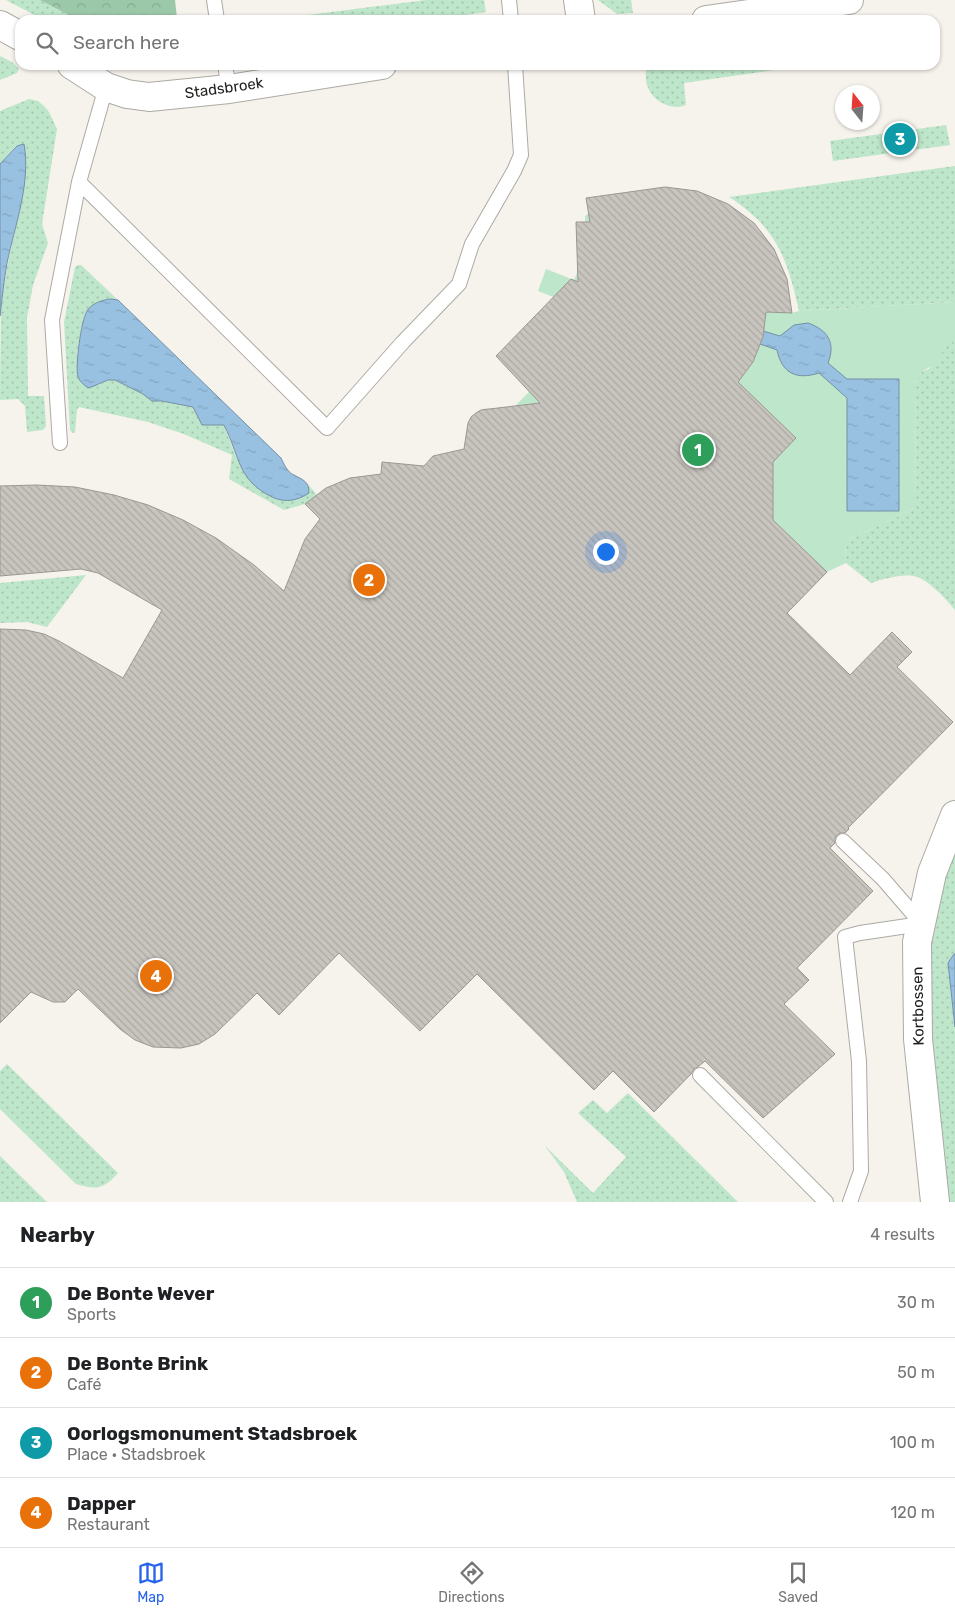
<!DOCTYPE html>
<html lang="en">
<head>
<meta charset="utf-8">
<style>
  :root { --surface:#fff; --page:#f2f2f2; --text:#202124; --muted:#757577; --line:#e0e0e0; --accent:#2563eb }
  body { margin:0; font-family:Rubik,sans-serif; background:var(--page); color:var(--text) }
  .compass { position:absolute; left:835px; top:85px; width:45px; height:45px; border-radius:50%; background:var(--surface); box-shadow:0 1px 4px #0004; rotate:343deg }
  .you { position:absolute; left:605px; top:551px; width:18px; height:18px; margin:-12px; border:4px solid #fff; border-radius:50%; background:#1a73e8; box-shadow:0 0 0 8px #1a73e833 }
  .badge { display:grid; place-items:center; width:32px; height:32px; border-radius:50%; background:var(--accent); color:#fff; font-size:16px; font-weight:700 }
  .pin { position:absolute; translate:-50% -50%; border:2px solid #fff; box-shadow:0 1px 5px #0006 }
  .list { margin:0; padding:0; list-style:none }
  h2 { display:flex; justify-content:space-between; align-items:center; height:65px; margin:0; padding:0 20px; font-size:21px }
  h2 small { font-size:16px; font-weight:400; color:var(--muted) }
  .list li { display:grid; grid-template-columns:32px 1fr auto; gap:15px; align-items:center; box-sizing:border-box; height:70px; padding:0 20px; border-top:1px solid var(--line) }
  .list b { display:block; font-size:19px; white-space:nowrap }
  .list p { margin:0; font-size:16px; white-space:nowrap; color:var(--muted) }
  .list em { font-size:16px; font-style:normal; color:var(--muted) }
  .icon { flex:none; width:28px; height:28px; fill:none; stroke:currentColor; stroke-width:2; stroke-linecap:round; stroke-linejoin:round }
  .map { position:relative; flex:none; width:955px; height:1202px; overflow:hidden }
  .search { position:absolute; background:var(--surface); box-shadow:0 1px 4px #0004; left:15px; right:15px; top:15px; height:55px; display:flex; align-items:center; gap:12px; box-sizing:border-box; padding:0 18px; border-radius:15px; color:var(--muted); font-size:19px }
  .sheet { height:345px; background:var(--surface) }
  nav { display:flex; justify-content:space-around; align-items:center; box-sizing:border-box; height:70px; border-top:1px solid var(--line); background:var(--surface); font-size:14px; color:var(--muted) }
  nav a { display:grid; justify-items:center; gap:2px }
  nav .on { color:var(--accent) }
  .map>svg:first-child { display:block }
</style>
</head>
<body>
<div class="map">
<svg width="955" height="1202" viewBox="0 0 955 1202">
  <defs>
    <pattern id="grass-dots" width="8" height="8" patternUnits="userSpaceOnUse" patternTransform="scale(1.25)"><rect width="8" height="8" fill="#bee6ca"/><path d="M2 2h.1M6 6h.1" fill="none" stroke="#a3c5ad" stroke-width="1.8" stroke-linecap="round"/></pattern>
    <pattern id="forest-crowns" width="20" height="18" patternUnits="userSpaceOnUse" patternTransform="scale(1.25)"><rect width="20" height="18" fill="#9cc8aa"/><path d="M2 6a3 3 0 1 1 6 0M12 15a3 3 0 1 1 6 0" fill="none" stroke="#86ab92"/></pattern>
    <pattern id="water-ripples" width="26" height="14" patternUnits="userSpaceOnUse" patternTransform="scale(1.25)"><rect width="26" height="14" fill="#98c1e1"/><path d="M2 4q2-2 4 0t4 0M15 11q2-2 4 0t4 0" fill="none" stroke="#83a5c1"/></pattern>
    <pattern id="building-back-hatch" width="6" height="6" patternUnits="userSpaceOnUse" patternTransform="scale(1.25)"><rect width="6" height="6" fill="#c8c4be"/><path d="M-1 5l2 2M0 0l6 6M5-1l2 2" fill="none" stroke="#aca8a3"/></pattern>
  </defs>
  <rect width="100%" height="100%" fill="#f6f2ec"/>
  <path fill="url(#grass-dots)" d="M6,0H40L78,20H44Z
    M426,0H484L486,12L430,20H268Z
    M598,0H631L633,13L617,14Z
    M0,56L12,62L19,69L17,73L0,80Z
    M646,65H810L684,83L686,105C671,111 652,101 647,85C645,79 646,72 646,65Z
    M29,99L38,101L44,106L49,112L57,129L42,224L48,243L33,285L27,318L28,396H44L46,426L43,430L27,432L25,406L18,399L0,400L1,303L8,262L19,214L16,146L0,164V111Z
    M946,125L950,145L833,161L830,141Z
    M955,166V302L799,311C787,258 777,228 729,197Z
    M78,265H81L118,300C107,298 93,302 86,312C82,319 79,345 77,354L98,385L108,380H115L143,394L152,401H162L193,407L202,425H224L236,457L247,477L309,487L307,483L317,495L305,504L284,510L229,479L232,455L184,434L148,422L79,407L77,410L75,432L73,433L70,430L64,322L75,267Z
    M955,341V610C947,600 926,577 913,576C900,574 884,579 871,583L846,563L845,542L916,507L915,383L921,372L929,369L949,343Z
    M86,575L47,627L27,622L0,623V583Z
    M955,846V954L948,963L955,1027V1202H948L933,1058L927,987L931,934L946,873Z
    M7,1064L118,1173C104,1189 97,1190 76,1184L0,1109V1071Z
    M628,1093L738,1202H577L564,1172L545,1146L593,1193L626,1157L578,1113L593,1100L607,1113Z
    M0,1156L47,1202H0Z"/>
  <path fill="url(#forest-crowns)" d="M40,0H175L177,18L176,20H78Z"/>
  <path fill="#bee6ca" d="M665,187L697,191L728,204L754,223L774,249L787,279L792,313L799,311L955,302V341C945,345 942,352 939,362L921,372L915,383L916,507L845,542L846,563L827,572L787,613L467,429C469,417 480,404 494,410C497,411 501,415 504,417L529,392L496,356L538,313L568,311L569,303L538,291L546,269L574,280L581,263L576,222H585V216L602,204Z"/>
  <path fill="url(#water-ripples)" stroke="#7490a6" d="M24,144C31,183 15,225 7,263C4,280 2,298 0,316V164L17,146Z
    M111,299L118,300L281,458C284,464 287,472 294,475C303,480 309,481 309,493C297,501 285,503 272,497C237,480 240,456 224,425H202L193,407L162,401H152L143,394L115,380H108L89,388C85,386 80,382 78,377C75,366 81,321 87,311C92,303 102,300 111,299Z
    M808,323C828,330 836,343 828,363L847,379H899V511H847V398L819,373C797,380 782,374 777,350L760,344L763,331L780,336L794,325Z
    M954,954H955V1027L948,963Z"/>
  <path fill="url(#building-back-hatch)" stroke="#9b9792" d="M665,187L697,191L728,204L754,223L774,249L787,279L792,313L766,312L763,337L753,362L738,382L796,438L773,462V520L827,572L787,613L850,675L892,632L912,652L897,667L953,722L848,828L849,829L845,833H841L837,835L835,838V843L830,848L873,891L797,968L809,980L784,1004L835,1054L763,1118L705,1061L699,1066L694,1069L691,1074L654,1112L613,1071L594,1090L477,974L420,1031L339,953L279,1015L257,993L215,1034L199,1044L181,1048L153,1047L135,1040L120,1029L78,989L65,1002H53L31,992L0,1023V629L26,630L44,634L59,641L123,678L162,610L98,573L81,569L0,576V486L37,485L75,487L114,495L148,505L183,520L216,538L254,565L284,591L305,539L320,519L305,504L326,488L350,478L381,474L382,462L424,466L433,456L464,449L468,423L471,417L476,413L481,410L540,403L496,356L571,279L578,282L576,222H590L586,198Z"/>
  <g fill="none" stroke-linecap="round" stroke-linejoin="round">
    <defs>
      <path id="lane" d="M214,0L217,20
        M509,0L511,20
        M225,65L229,89
        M79,182L327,428L403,342L459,284L472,244L514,171L521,155L515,65
        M60,443L52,320L79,182L106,87
        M843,841L883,879L921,923
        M700,1075L826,1202
        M850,1202L861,1171L859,1061L845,937L860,933L921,924"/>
      <path id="street" d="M578,0L581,20
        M706,20L849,0
        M0,25L20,36
        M72,65L106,87L127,94L149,97L229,89L382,65
        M935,1202L918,1039L917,942L932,873L955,815"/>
    </defs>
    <use href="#lane" stroke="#adaaa4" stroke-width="16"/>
    <use href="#street" stroke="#adaaa4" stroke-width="30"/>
    <use href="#lane" stroke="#fff" stroke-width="14"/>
    <use href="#street" stroke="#fff" stroke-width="28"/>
  </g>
  <g text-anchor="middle" stroke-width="4" stroke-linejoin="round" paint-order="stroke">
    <g font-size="15" fill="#201f1d" stroke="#fff">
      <text transform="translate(224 88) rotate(-8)" y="5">Stadsbroek</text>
      <text transform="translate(918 1006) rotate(-91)" y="5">Kortbossen</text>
    </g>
  </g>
</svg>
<svg class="compass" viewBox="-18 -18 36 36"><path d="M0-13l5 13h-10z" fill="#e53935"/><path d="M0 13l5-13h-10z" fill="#757577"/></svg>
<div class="you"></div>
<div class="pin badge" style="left:698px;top:450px;background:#2e9e5b">1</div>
<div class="pin badge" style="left:369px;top:580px;background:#e8710a">2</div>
<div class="pin badge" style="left:900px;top:139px;background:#0f9aa8">3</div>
<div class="pin badge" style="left:156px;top:976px;background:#e8710a">4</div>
<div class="search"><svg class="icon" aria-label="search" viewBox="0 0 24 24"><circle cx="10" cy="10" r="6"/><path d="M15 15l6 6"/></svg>Search here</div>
</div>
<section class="sheet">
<h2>Nearby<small>4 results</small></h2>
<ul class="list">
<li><span class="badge" style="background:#2e9e5b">1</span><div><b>De Bonte Wever</b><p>Sports</p></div><em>30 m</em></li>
<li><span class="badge" style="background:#e8710a">2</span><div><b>De Bonte Brink</b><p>Café</p></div><em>50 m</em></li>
<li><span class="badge" style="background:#0f9aa8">3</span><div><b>Oorlogsmonument Stadsbroek</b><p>Place · Stadsbroek</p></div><em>100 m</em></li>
<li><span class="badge" style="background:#e8710a">4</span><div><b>Dapper</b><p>Restaurant</p></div><em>120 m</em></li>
</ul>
</section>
<nav>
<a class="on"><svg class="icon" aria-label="map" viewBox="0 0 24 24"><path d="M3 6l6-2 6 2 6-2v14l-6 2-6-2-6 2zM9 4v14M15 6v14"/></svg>Map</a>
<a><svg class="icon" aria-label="directions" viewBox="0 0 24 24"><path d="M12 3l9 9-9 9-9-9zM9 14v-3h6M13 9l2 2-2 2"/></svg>Directions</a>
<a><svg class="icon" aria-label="saved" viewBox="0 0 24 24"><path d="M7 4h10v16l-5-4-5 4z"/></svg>Saved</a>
</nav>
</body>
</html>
